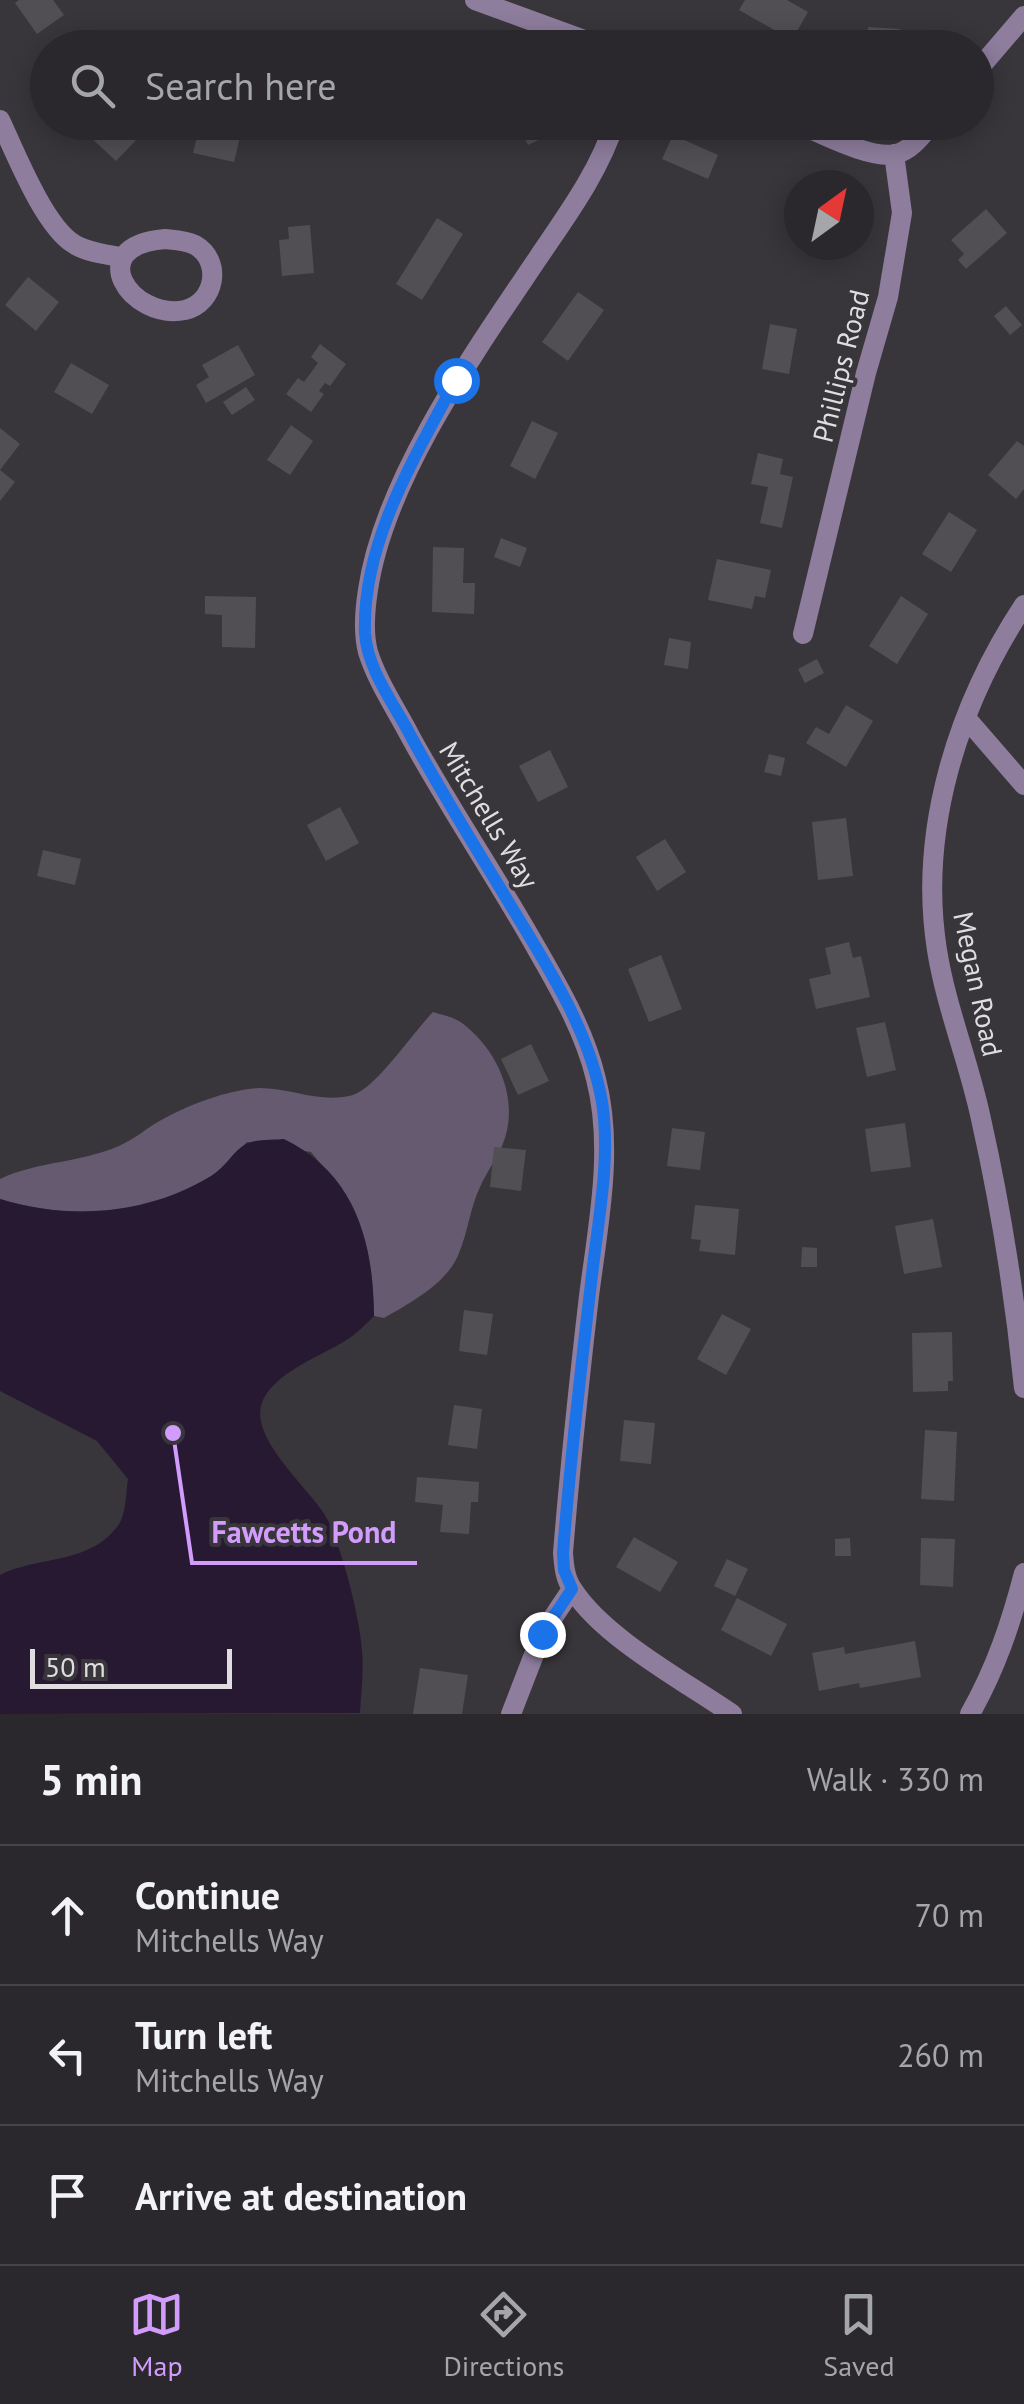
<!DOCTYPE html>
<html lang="en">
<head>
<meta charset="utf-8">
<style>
  :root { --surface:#2a282c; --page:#363438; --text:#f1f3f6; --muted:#a5a6a9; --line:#464448; --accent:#d29cfd }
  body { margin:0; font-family:"PT Sans",sans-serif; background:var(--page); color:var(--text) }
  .compass { position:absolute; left:784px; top:170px; width:90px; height:90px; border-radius:50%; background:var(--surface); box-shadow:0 5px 25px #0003; rotate:33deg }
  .scale { position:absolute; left:30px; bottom:25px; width:202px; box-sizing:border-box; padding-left:10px; border:5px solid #dfdde0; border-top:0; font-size:28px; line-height:35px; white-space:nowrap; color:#dfdde0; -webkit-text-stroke:8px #38363a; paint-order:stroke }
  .stop { position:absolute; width:30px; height:30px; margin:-22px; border:8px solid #1a73e8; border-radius:50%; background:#fff }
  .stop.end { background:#1a73e8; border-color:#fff; box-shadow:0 2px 10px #0008 }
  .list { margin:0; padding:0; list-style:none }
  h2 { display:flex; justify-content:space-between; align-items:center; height:130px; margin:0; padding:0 40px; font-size:42px }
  h2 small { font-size:32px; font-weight:400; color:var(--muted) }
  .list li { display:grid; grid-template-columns:65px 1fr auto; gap:30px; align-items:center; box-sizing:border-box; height:140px; padding:0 40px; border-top:2px solid var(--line) }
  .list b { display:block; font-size:38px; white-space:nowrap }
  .list p { margin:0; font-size:32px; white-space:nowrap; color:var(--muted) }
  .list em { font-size:32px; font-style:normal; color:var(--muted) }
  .icon { flex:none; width:55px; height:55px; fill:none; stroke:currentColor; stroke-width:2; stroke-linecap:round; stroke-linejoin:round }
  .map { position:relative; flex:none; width:1024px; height:1714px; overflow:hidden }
  .search { position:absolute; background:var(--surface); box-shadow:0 5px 25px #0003; left:30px; right:30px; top:30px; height:110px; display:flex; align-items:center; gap:25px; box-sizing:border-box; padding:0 35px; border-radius:55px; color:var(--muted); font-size:38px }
  .sheet { height:550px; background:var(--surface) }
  nav { display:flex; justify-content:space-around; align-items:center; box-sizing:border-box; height:140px; border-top:2px solid var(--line); background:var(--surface); font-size:28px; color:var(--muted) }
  nav a { display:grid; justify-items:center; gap:5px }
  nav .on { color:var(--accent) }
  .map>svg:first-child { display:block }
</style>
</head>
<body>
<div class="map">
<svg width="1024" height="1714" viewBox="0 0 1024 1714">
  <rect width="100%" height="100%" fill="#38363a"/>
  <path fill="#665a70" d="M433,1012C442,1015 454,1017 462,1023C499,1051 521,1102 502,1146C496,1160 486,1173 480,1187C470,1208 468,1232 459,1253C448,1283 410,1303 384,1318L374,1316C372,1236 361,1213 311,1152L247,1142C236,1153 226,1167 213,1175C152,1216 69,1220 0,1199V1179C38,1161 80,1163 119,1146C135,1139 149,1126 165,1118C191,1104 230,1089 260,1088C290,1088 322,1104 353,1095C376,1088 414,1031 433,1012Z"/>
  <path fill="#281933" d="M284,1139C356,1174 373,1242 374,1316C367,1323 359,1331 351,1337C326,1355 270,1372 261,1406C252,1444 318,1495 330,1524C343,1555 360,1617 362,1651C364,1671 361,1693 360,1713L0,1714V1575C40,1555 91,1565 119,1524C126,1514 126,1492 128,1479L97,1441L0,1391V1199C70,1221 149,1214 211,1176C225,1168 233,1151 246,1144C255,1139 273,1140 284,1139Z"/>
  <path fill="#514f54" d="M19,0H53L64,15L37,34L15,3Z
    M745,0H787L808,12L792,40L739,10Z
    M868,27L900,29L899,48H867Z
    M100,122H126L140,136L116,161L88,135Z
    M213,122H225L223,129L241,133L234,162L193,153L200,124L212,127Z
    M516,122H540L547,136L528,145Z
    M673,135L718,155L708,179L662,159Z
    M986,209L1007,233L966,269L958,260L964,254L951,240Z
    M437,218L463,234L422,300L396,284Z
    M310,225L314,273L282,276L279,240L289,239L288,227Z
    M28,277L59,302L36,331L5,305Z
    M578,292L604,310L568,361L542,342Z
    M1006,306L1022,325L1010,335L994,316Z
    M770,324L797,329L789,374L762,369Z
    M320,344L346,364L330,386L325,383L319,391L324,394L311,412L286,394L298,378L304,382L318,363L311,357Z
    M238,345L255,375L206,403L196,385L209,377L202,365Z
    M71,363L109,385L92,414L54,392Z
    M246,387L255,400L232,415L223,402Z
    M532,421L558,433L535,479L510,466Z
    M291,425L313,441L290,475L267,460Z
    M0,428L20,444L0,470Z
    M1017,441L1024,446V489L1016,499L988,475Z
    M758,453L783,459L780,474L793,477L782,528L760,523L768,487L751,484Z
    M0,470L15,482L0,501Z
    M949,512L977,530L951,572L922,554Z
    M501,538L527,548L520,567L494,557Z
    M433,547L464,548L463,583H475L474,614L432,612Z
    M717,559L771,570L765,598L755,596L752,609L708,600Z
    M205,596L256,597L255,648L222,647V615L205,614Z
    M901,596L928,614L897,664L869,646Z
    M669,638L691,642L688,669L664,665Z
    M817,659L824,673L805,683L798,669Z
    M846,705L873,721L846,767L806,743L816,727L829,734Z
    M550,750L568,787L538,802L519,766Z
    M769,754L785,758L781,776L764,772Z
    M340,807L359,843L326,861L307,825Z
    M846,818L853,876L818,880L812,822Z
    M665,839L686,872L657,891L636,857Z
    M43,850L81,859L75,885L37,876Z
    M849,942L853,958L861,956L870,997L816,1009L809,979L831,974L825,948Z
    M661,955L682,1009L649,1022L628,969Z
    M885,1022L896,1070L867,1077L856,1028Z
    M531,1044L549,1081L518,1095L501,1059Z
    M905,1123L911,1167L871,1172L865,1129Z
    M672,1128L705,1132L700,1170L667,1166Z
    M494,1147L526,1150L521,1191L490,1187Z
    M695,1205L739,1209L735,1255L699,1251L701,1240L691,1239Z
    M933,1219L942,1267L904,1274L895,1226Z
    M802,1247L817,1248V1267H801Z
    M464,1310L493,1314L487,1355L459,1351Z
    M722,1314L751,1329L726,1375L697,1359Z
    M952,1332L953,1381H948V1391L913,1392L912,1333Z
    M454,1405L482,1409L477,1449L448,1445Z
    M624,1420L655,1423L651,1464L620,1461Z
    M925,1430L957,1432L954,1501L921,1499Z
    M417,1477L479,1482L478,1502H471L469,1534L440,1532L443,1505L415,1502Z
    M634,1537L678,1562L660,1592L616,1567Z
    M850,1538L851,1556H835V1539Z
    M921,1538L955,1539L953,1587L920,1585Z
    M727,1559L748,1569L735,1596L714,1586Z
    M737,1598L787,1624L771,1656L721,1630Z
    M915,1641L921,1677L860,1688L859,1683L819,1691L812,1653L844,1647L845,1654Z
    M420,1668L468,1675L462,1714H413Z"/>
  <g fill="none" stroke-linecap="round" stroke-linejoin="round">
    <path stroke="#8e7d9d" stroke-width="20" d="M475,0L606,48
      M976,72L1024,16
      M0,120C15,152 44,226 74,244C86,252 105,254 120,257
      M615,122C599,172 567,215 538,258C476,350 384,479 368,590C365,609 363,633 368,652C377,681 396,709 410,736C450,809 497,878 538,951C561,991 585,1033 596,1079C614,1149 598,1225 589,1296C579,1382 570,1467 563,1553C564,1566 565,1579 573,1590C604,1638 684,1681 732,1714
      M794,122C819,132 870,160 896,154C912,150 922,135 933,122
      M165,239C175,240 185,240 195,245C223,261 215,303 185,310C131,321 81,246 165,239Z
      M1024,605C958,705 918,830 937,950C946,1007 969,1062 981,1119C1001,1208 1015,1297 1024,1388
      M803,634L866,373L888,297L902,213L894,154
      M966,718L1024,785
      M511,1714L542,1634L572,1589
      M970,1714C996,1668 1011,1623 1024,1573"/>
  </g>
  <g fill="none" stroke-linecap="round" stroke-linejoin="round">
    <path stroke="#1a73e8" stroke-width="12" d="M456,380C415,457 362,542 365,633C367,667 391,700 407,729C440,791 478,851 514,911C550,970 590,1033 602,1102C611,1158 598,1220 592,1275C581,1368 570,1460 563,1553L564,1570L572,1589L542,1634"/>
  </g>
  <g text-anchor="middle" stroke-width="8" stroke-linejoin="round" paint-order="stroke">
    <g font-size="28" fill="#dfdde0" stroke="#38363a">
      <text transform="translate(841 366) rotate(-76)" y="10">Phillips Road</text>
      <text transform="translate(489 815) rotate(59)" y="10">Mitchells Way</text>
      <text transform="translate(978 984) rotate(78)" y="10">Megan Road</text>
    </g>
  </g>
  <path fill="none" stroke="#d29cfd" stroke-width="4" d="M173 1433L192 1563H417"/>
  <circle fill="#d29cfd" stroke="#38363a" stroke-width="4" cx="173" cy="1433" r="10"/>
  <g font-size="30" text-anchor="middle" font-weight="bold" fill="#d29cfd" stroke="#38363a" stroke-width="8" stroke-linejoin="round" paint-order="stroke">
    <text x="304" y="1543">Fawcetts Pond</text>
  </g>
</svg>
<svg class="compass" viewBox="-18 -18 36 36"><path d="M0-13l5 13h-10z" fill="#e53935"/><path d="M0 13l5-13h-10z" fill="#a5a6a9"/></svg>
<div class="scale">50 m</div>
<div class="stop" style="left:456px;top:380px"></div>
<div class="stop end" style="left:542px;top:1634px"></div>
<div class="search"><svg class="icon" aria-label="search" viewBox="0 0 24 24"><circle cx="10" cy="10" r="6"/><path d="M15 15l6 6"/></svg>Search here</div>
</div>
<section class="sheet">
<h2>5 min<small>Walk · 330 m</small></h2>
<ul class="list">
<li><svg class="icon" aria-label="ahead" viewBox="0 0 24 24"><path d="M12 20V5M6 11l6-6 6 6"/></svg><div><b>Continue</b><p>Mitchells Way</p></div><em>70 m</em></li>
<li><svg class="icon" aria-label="left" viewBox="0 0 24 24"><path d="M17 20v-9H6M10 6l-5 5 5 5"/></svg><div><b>Turn left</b><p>Mitchells Way</p></div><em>260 m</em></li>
<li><svg class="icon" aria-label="arrive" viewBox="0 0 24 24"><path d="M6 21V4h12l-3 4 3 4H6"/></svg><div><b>Arrive at destination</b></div></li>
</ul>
</section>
<nav>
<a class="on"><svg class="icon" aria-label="map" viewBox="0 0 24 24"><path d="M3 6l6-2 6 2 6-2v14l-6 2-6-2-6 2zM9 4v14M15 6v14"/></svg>Map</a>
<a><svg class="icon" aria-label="directions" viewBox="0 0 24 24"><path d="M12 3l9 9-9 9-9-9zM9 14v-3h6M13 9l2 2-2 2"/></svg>Directions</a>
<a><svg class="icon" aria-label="saved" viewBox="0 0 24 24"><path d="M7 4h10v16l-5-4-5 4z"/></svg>Saved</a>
</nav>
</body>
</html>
